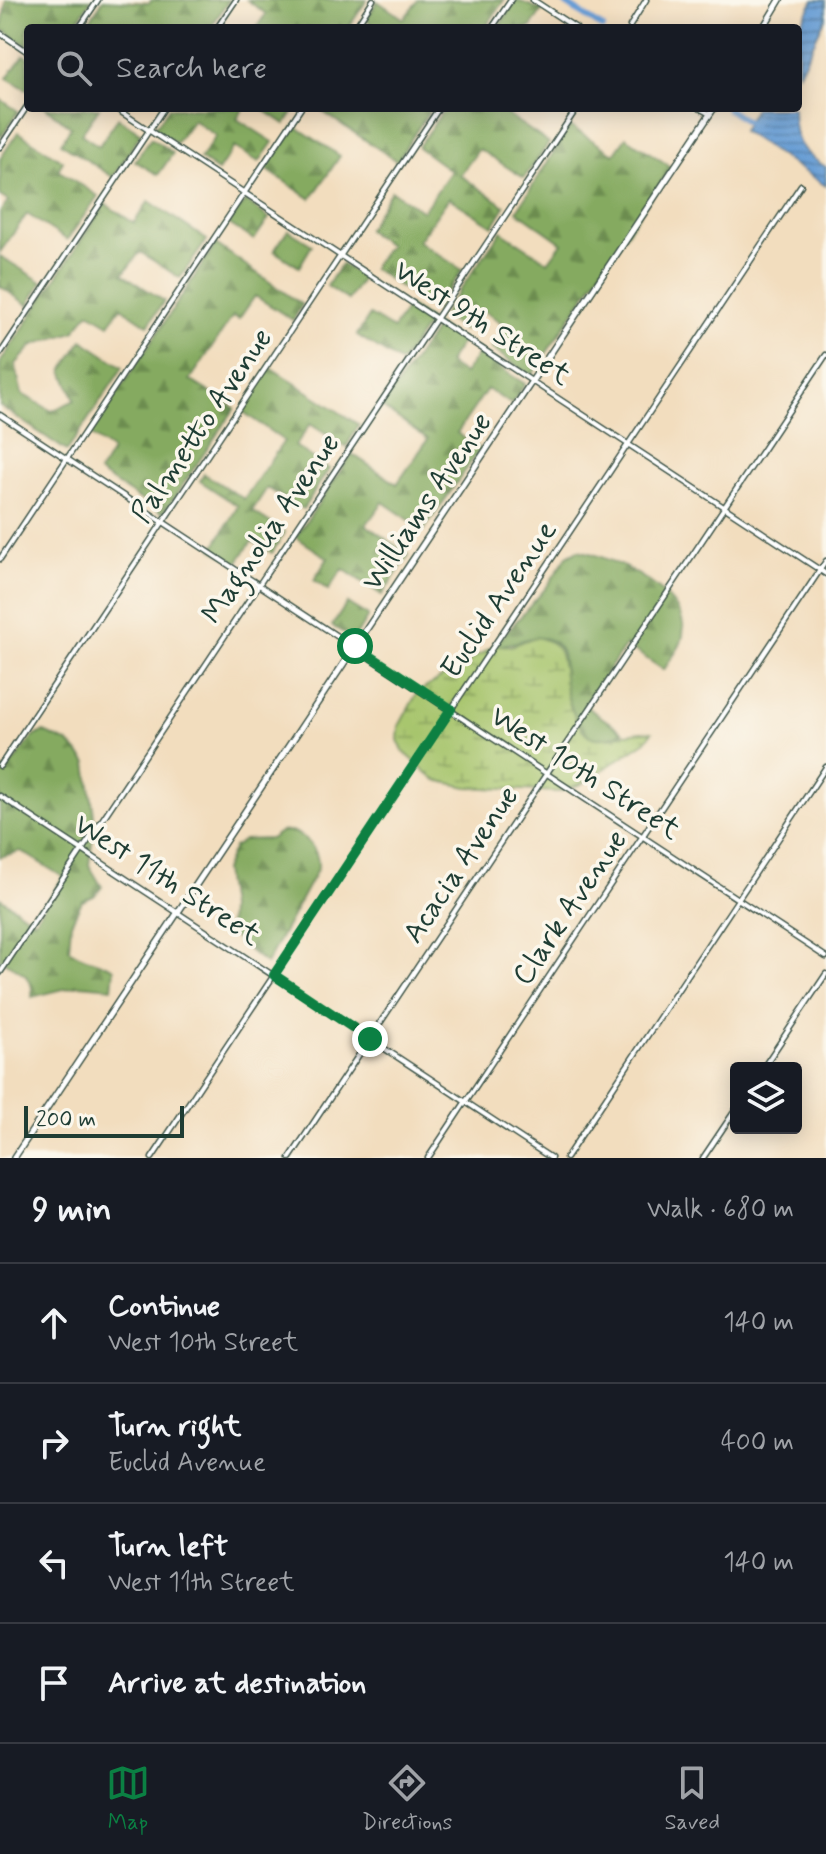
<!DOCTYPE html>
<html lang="en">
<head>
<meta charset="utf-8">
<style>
  :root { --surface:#171b24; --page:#20242c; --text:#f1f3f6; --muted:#9ea1a6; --line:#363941; --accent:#0b8043 }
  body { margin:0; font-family:Mynerve,sans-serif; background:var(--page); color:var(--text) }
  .controls { position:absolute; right:24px; bottom:24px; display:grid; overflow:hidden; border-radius:8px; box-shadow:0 4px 20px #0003 }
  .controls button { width:72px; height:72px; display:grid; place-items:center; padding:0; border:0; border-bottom:2px solid var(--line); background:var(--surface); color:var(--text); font:40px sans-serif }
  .scale { position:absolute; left:24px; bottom:20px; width:160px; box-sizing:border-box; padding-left:8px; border:4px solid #1f3d34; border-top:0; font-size:22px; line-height:28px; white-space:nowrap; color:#1f3d34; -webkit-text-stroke:6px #fbf7ec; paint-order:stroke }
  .stop { position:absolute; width:24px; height:24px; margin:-18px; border:6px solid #0b8043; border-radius:50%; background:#fff }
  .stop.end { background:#0b8043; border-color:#fff; box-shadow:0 2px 8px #0008 }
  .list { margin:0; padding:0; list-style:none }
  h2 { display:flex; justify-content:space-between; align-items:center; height:104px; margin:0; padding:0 32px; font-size:34px }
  h2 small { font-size:26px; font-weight:400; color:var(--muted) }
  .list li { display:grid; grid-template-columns:52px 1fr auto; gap:24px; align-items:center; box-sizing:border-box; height:120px; padding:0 32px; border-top:2px solid var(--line) }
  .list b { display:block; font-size:30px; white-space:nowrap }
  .list p { margin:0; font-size:26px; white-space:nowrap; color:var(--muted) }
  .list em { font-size:26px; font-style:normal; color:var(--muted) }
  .icon { flex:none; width:44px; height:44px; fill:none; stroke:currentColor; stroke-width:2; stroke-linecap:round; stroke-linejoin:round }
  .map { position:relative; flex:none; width:826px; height:1158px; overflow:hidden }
  .search { position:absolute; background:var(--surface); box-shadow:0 4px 20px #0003; left:24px; right:24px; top:24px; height:88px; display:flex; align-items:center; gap:20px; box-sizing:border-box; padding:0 28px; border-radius:8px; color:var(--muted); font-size:30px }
  .sheet { height:584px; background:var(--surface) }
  nav { display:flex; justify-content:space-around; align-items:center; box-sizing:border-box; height:112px; border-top:2px solid var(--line); background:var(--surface); font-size:22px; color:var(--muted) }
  nav a { display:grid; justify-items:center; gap:4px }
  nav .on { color:var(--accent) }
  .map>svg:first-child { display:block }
</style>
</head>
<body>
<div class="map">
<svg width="826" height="1158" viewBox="0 0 826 1158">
  <defs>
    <pattern id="forest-firs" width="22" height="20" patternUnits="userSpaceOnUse" patternTransform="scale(2)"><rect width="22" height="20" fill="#85aa60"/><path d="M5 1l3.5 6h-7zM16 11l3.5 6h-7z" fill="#6c8c50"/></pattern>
    <pattern id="wetland-marsh" width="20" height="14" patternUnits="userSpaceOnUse" patternTransform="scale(2)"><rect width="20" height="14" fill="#a7c56d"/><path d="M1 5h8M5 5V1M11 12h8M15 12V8" fill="none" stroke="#87a15a"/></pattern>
    <pattern id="water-rules" width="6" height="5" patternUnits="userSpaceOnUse" patternTransform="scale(2)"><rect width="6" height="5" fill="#689dd4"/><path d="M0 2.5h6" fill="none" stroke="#5581ad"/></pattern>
  </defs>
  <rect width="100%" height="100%" fill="#fbf7ec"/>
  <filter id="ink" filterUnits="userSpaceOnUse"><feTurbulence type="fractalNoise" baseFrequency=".0125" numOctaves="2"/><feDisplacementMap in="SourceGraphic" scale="16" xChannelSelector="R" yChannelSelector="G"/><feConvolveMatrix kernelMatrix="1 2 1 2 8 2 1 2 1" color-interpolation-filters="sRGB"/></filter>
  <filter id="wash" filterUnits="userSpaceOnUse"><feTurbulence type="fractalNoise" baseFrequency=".006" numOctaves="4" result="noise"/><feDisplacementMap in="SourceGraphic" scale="32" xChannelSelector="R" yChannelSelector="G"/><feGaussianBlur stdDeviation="1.8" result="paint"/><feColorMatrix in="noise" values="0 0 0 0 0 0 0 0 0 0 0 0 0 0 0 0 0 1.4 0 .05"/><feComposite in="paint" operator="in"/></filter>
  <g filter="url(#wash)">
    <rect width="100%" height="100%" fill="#f2ddbe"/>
    <path fill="url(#forest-firs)" stroke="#52744a" stroke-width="2" d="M6,0H91L73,28H28V46L2,29Z
      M103,0L149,3L152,0H229L210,28H85Z
      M247,0H367L348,28H256L266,14Z
      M418,0H504L485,28H378L367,20L377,1L404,19Z
      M516,0L542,10L530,28H498Z
      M24,55L28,57V90L7,78Z
      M0,99L18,111L2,136L0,134Z
      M46,108H99L81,134L99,146L118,118L141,133L113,177L61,143L71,127Z
      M169,108H244L237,119L273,142L259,162L234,147L218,171L200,159L216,136L193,120L176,143L154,129Z
      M261,108H296L285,124Z
      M317,108H431L397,161Z
      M445,108H497L549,143L524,178L479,149L460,175L505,206L493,226L449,198L418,241L462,270L435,310L372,268L389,245L367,230L391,191L423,211L451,171L418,147Z
      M295,126L340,156L311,199L266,169Z
      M570,126L614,154L626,137L671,167L531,376L491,348L507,326L480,309L464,331L445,318L444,313L501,231L548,262L562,243L517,211Z
      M18,132L63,161L58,170L98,196L67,240L27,214L0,252V212L8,201L0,196V159Z
      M151,138L173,153L158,175L135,161Z
      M149,201L207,240L180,278L140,252L123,274L164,301L148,325L121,307L109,324L89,312L74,332L33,345L15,365L22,394L52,411L75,400L63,371L82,340L123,367L67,451L0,406V363L105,204L134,223Z
      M245,201L269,218L254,240L229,224Z
      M288,230L312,245L299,267L274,251Z
      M216,244L302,305L293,320L255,296L239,319L233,316L190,380L235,408L163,514L99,473L112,451L90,435Z
      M0,256L42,282L28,305L0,286Z
      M341,264L363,277L348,300L327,286Z
      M409,305L430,320L401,363L357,335L370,315L393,329Z
      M438,325L462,342L448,363L464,374L478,354L525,384L511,404L487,389L457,433L480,449L424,530L383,502L366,525L409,555L382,595L343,569L328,590L314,580L328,558L296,537L352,454L397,484L428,439L382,407Z
      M270,367L359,425L346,447L310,424L295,446L329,469L303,509L267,488L252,511L285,532L272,553L252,541L237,563L213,549L238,506L200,481L204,474L244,499L284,441L242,411Z
      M578,550C612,557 699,596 681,643C677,652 669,661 664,670L626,645L584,705L623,732C617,734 611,738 606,739C580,745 569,704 565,685C561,669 569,650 550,640C533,632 513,647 495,645L546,588L567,556Z
      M347,603L368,616L354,639L332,626Z
      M44,732L69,743L87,763L95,823L89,865L102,887L94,896L82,901L71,923L69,949C83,960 99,960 114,969L112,988L80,985L32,997C35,975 17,969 0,959V898L34,921L63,877L21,851L0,857V771C20,765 22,738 44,732Z
      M292,831C309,839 319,850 318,868L266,964L228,933L229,908L224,870L234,847L244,840L270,839L280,832Z"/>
    <path fill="url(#wetland-marsh)" stroke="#638150" stroke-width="2" d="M535,637C564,642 561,658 565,683C566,697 577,731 592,737C602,742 633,729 652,732L646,741L581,784L558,792L467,787L435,780L403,751L398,740L399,726L417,693L495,645L511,646Z"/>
    <path fill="url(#water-rules)" stroke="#446d84" stroke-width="2" d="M814,0H826V17L798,75V29Z
      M755,108H793C793,139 799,151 826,167V186L742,131Z"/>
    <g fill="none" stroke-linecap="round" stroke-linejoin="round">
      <path stroke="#689dd4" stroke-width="6" d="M560,0L603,28
        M728,109L753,126"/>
    </g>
  </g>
  <g filter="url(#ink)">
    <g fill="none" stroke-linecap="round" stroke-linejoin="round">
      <defs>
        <path id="minor" d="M533,0L576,28
          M630,26L646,0
          M79,28L98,0
          M217,28L236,0
          M355,28L373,0
          M492,28L511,0
          M0,33L28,52
          M115,108L826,574
          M699,108L710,114
          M0,147L28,105
          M0,354L164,108
          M0,415L826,957
          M0,559L301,108
          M0,766L439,108
          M0,796L551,1158
          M0,973L577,108
          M763,1068L826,974
          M152,1158L801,185
          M290,1158L826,355
          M428,1158L826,561
          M566,1158L826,767
          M703,1158L736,1109"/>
        <path id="tertiary" d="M763,28L780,0
          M14,1158L714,108"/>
      </defs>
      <use href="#minor" stroke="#3f5549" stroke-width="7"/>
      <use href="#tertiary" stroke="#3f5549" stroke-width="8"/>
      <use href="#minor" stroke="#fff" stroke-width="4"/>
      <use href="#tertiary" stroke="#fff" stroke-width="5"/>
    </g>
  </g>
  <g fill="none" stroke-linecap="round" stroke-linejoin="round" filter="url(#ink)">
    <path stroke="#0b8043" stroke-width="10" d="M355,646L451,709L274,975L370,1039"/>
  </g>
  <g text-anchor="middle" stroke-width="7" stroke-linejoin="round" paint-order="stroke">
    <g font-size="30" fill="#1f3d34" stroke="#fbf7ec">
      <text transform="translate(483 322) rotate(33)" y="10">West 9th Street</text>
      <text transform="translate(201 425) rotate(-56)" y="10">Palmetto Avenue</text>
      <text transform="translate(426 501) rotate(-56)" y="10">Williams Avenue</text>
      <text transform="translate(270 528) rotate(-56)" y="10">Magnolia Avenue</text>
      <text transform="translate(498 599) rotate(-56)" y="10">Euclid Avenue</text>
      <text transform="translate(586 772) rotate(33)" y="10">West 10th Street</text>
      <text transform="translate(460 864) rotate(-56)" y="10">Acacia Avenue</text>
      <text transform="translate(168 879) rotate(33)" y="10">West 11th Street</text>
      <text transform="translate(569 907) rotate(-56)" y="10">Clark Avenue</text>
    </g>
  </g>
</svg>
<div class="controls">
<button><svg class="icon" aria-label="layers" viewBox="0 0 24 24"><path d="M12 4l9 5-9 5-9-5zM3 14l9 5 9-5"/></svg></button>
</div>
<div class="scale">200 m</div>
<div class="stop" style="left:355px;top:646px"></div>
<div class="stop end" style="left:370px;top:1039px"></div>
<div class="search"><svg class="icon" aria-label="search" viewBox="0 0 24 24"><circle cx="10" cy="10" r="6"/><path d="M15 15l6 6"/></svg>Search here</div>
</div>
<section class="sheet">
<h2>9 min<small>Walk · 680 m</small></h2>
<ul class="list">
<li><svg class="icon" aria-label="ahead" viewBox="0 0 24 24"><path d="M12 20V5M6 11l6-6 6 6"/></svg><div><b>Continue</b><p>West 10th Street</p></div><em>140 m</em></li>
<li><svg class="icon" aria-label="right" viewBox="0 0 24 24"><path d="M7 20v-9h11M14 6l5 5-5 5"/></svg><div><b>Turn right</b><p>Euclid Avenue</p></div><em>400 m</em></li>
<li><svg class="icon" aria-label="left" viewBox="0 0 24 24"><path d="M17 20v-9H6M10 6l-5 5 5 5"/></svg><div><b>Turn left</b><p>West 11th Street</p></div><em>140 m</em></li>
<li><svg class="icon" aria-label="arrive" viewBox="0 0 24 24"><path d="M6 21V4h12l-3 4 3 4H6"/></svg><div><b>Arrive at destination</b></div></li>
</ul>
</section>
<nav>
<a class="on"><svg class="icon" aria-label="map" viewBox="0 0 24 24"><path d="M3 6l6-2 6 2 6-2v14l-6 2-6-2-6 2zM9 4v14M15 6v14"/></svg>Map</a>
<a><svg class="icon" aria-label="directions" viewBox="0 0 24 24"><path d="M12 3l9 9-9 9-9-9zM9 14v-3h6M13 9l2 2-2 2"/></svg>Directions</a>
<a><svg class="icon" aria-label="saved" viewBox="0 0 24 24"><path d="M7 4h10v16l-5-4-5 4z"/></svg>Saved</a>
</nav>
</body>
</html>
